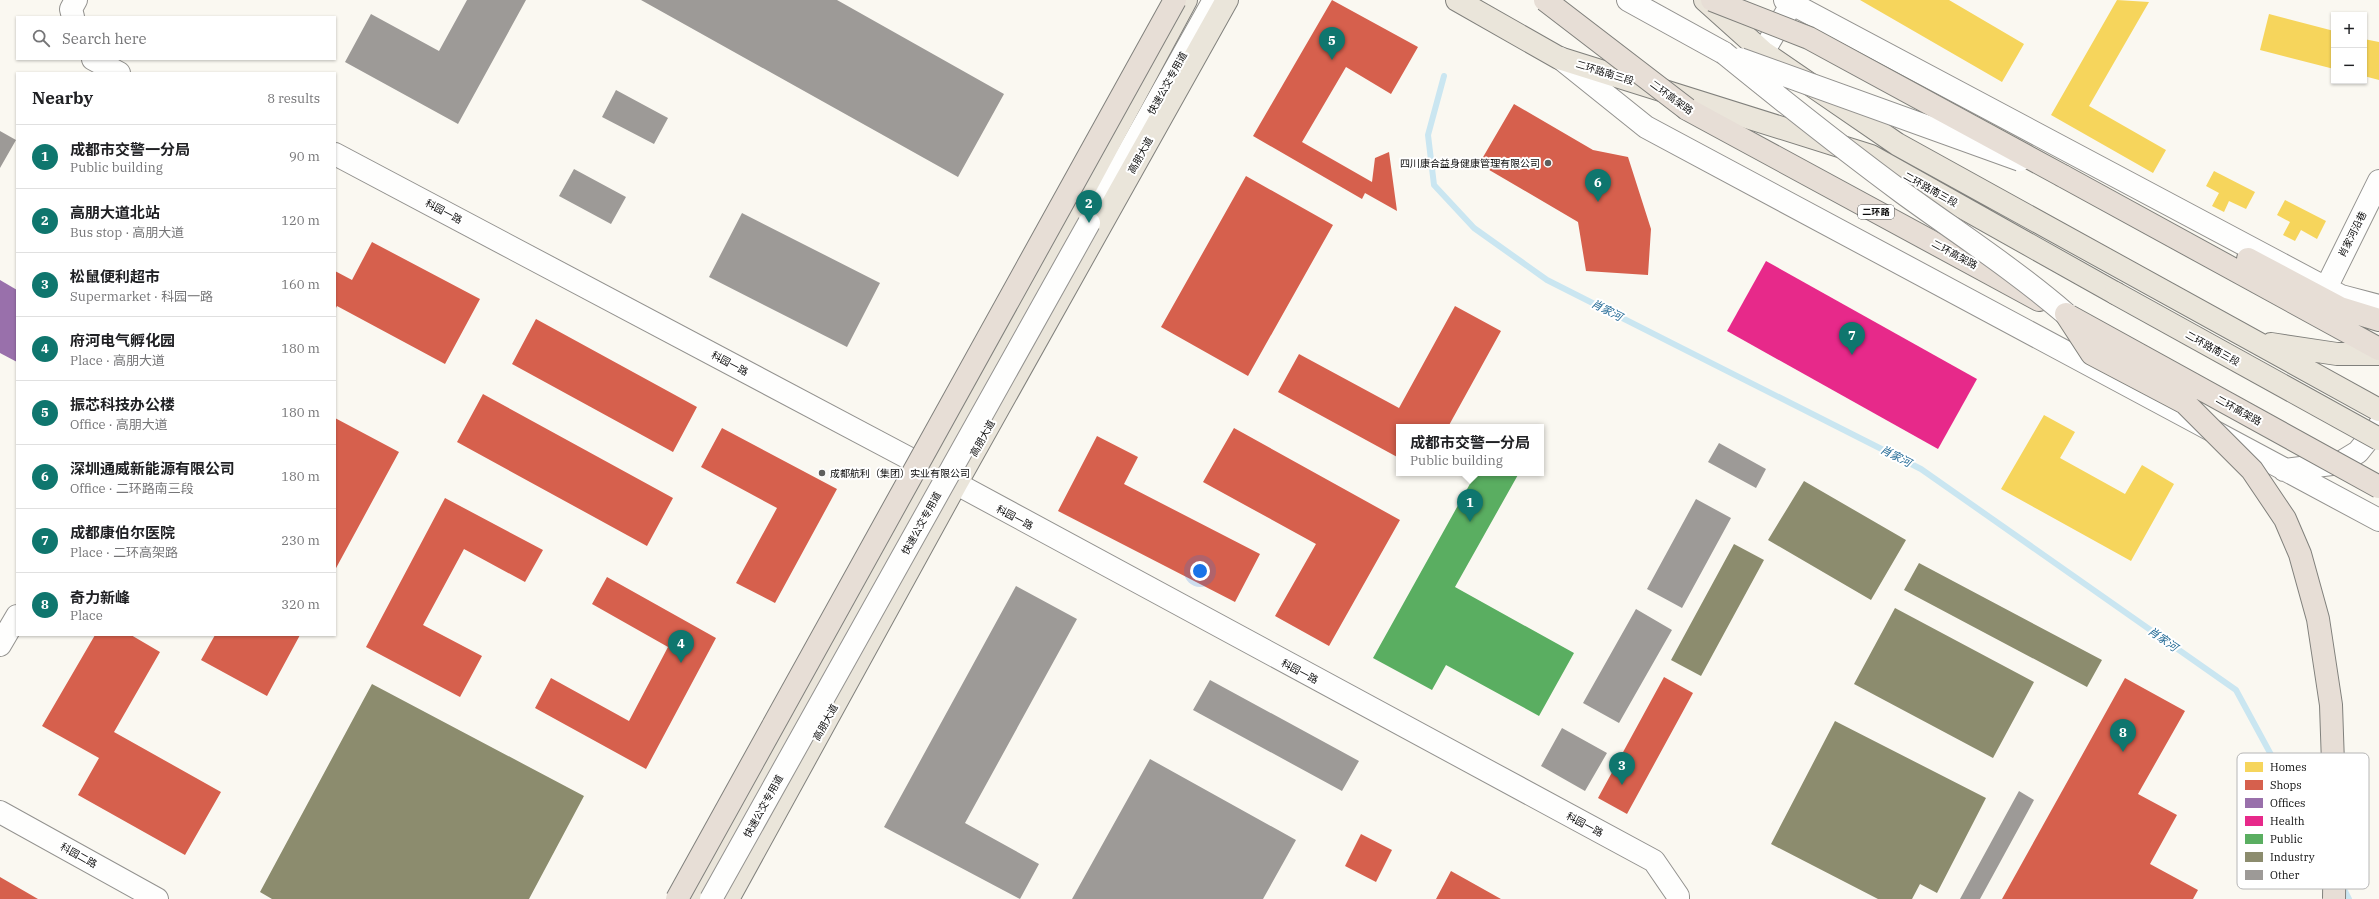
<!DOCTYPE html>
<html lang="en">
<head>
<meta charset="utf-8">
<style>
  :root { --surface:#fff; --page:#f2f2f2; --text:#202124; --muted:#757577; --line:#e0e0e0; --accent:#0f766e }
  body { margin:0; font-family:"IBM Plex Serif","Noto Sans SC",serif; background:var(--page); color:var(--text) }
  .controls { position:absolute; right:12px; top:12px; display:grid; overflow:hidden; border-radius:0px; box-shadow:0 1px 3px #0004 }
  .controls button { width:36px; height:36px; display:grid; place-items:center; padding:0; border:0; border-bottom:1px solid var(--line); background:var(--surface); color:var(--text); font:20px sans-serif }
  .you { position:absolute; left:1200px; top:571px; width:14px; height:14px; margin:-10px; border:3px solid #fff; border-radius:50%; background:#1a73e8; box-shadow:0 0 0 6px #1a73e833 }
  .badge { display:grid; place-items:center; width:26px; height:26px; border-radius:50%; background:var(--accent); color:#fff; font-size:13px; font-weight:700 }
  .pin { position:absolute; translate:-50% -33px; filter:drop-shadow(0 1px 2px #0008) }
  .pin::after { content:''; position:absolute; top:21px; width:14px; height:12px; background:inherit; clip-path:polygon(0 0,100% 0,50% 100%) }
  .popup { position:absolute; left:1396px; top:424px; width:148px; height:52px; box-sizing:border-box; display:grid; place-content:center; border-radius:0px; background:var(--surface); filter:drop-shadow(0 1px 3px #0005); font-size:13px; white-space:nowrap; color:var(--muted) }
  .popup b { font-size:15px; color:var(--text) }
  .popup::after { content:''; position:absolute; left:50%; top:100%; margin-left:-8px; border:8px solid transparent; border-top-color:var(--surface) }
  .list { margin:0; padding:0; list-style:none }
  h2 { display:flex; justify-content:space-between; align-items:center; height:52px; margin:0; padding:0 16px; font-size:17px }
  h2 small { font-size:13px; font-weight:400; color:var(--muted) }
  .list li { display:grid; grid-template-columns:26px 1fr auto; gap:12px; align-items:center; box-sizing:border-box; height:64px; padding:0 16px; border-top:1px solid var(--line) }
  .list b { display:block; font-size:15px; white-space:nowrap }
  .list p { margin:0; font-size:13px; white-space:nowrap; color:var(--muted) }
  .list em { font-size:13px; font-style:normal; color:var(--muted) }
  .icon { flex:none; width:22px; height:22px; fill:none; stroke:currentColor; stroke-width:2; stroke-linecap:round; stroke-linejoin:round }
  .map { position:relative; flex:none; width:2379px; height:899px; overflow:hidden }
  .search { position:absolute; background:var(--surface); box-shadow:0 1px 3px #0004; left:16px; top:16px; width:320px; height:44px; display:flex; align-items:center; gap:10px; box-sizing:border-box; padding:0 14px; border-radius:0px; color:var(--muted); font-size:15px }
  .panel { position:absolute; background:var(--surface); box-shadow:0 1px 3px #0004; left:16px; top:72px; width:320px; height:564px; border-radius:0px }
  .map>svg:first-child { display:block }
</style>
</head>
<body>
<div class="map">
<svg width="2379" height="899" viewBox="0 0 2379 899">
  <rect width="100%" height="100%" fill="#faf8f1"/>
  <path fill="#f6d55c" d="M1860,0H1949L2024,44L2002,82Z
    M2117,0L2149,2L2089,106L2166,150L2153,173L2051,115Z
    M2269,14L2334,31V69L2260,50Z
    M2364,39L2379,42V80L2364,76Z
    M2214,171L2255,192L2246,209L2229,201L2224,212L2212,206L2219,193L2206,186Z
    M2285,200L2326,221L2317,239L2301,230L2295,241L2283,235L2290,222L2277,215Z
    M2044,415L2075,432L2060,458L2125,494L2142,465L2174,484L2131,561L2001,489Z"/>
  <path fill="#d6604d" d="M1332,0L1418,47L1391,94L1346,67L1302,142L1372,182L1375,158L1389,152L1397,211L1365,193L1362,199L1253,136Z
    M1514,104L1593,150L1628,157L1651,229L1648,275L1586,271L1578,222L1479,164Z
    M1246,176L1333,225L1248,376L1161,327Z
    M372,242L480,299L445,364L337,306L335,310V271L352,280Z
    M1455,306L1501,331L1448,427H1399V458L1278,392L1299,354L1399,408Z
    M536,319L697,407L673,452L512,364Z
    M483,394L673,498L647,546L457,442Z
    M335,418L399,452L335,570Z
    M722,428L837,489L775,603L736,583L777,508L701,467Z
    M1234,428L1400,520L1329,646L1275,616L1316,544L1203,482Z
    M1097,436L1138,457L1124,484L1260,554L1235,602L1058,511Z
    M445,498L543,550L525,582L464,549L423,625L482,656L460,697L366,647Z
    M607,577L716,638L646,769L535,708L551,678L629,721L668,647L592,604Z
    M95,635H131L160,652L114,732L221,792L185,855L78,795L99,758L42,726Z
    M215,635H300L267,696L201,660Z
    M1664,677L1693,693L1627,814L1598,798Z
    M2125,678L2185,711L2138,794L2177,815L2150,864L2198,890L2193,899H2002Z
    M1361,834L1392,850L1376,882L1345,866Z
    M1451,871L1501,899H1436Z
    M0,877L38,899H0Z"/>
  <path fill="#9970ab" d="M0,280L17,290V362L0,353Z"/>
  <path fill="#e7298a" d="M1766,261L1977,379L1938,449L1727,331Z"/>
  <path fill="#5aae61" d="M1476,473H1519L1455,587L1574,653L1539,716L1446,665L1432,690L1373,658Z"/>
  <path fill="#8c8c6e" d="M1804,481L1906,540L1871,600L1768,540Z
    M1734,544L1764,560L1701,676L1671,660Z
    M1919,563L2102,660L2087,687L1904,590Z
    M1895,608L2034,682L1993,758L1854,684Z
    M372,684L584,796L529,899H272L260,892Z
    M1835,721L1986,798L1937,893L1920,884L1912,899H1878L1771,844Z"/>
  <g fill="none" stroke-linecap="round" stroke-linejoin="round">
    <path stroke="#cae6f1" stroke-width="6" d="M1444,76L1428,135L1434,185L1474,228L1547,280L1921,469L2236,690L2327,858
      M2342,885L2349,899"/>
  </g>
  <path fill="#9d9a97" d="M467,0H526L458,124L345,62L371,14L439,51Z
    M641,0H837L1004,94L958,177Z
    M616,90L668,118L654,144L602,117Z
    M0,131L16,140L0,168Z
    M574,169L626,197L611,224L559,196Z
    M742,213L880,283L847,347L709,277Z
    M1719,443L1766,469L1756,488L1708,462Z
    M1696,499L1731,518L1682,608L1647,589Z
    M1016,586L1077,619L965,823L1039,864L1020,899L884,827Z
    M1636,609L1672,630L1619,723L1583,703Z
    M1210,680L1359,761L1342,791L1193,710Z
    M1562,728L1607,753L1585,791L1541,766Z
    M1150,759L1296,840L1263,899H1072Z
    M2019,791L2034,800L2027,813L1980,899H1960Z"/>
  <g fill="none" stroke-linecap="round" stroke-linejoin="round">
    <defs>
      <path id="minor" d="M1628,0L1724,53
        M1785,0L2341,296L2379,306
        M73,17L71,9L76,0
        M1763,52L1788,10
        M1560,58L1646,127L2379,520
        M93,59L119,73
        M335,154L933,471L1654,861L1678,896V899
        M1089,223L1214,0
        M2326,288L2379,181
        M2284,470L2340,463L2358,452L2379,426
        M0,645L17,616
        M0,812L157,899"/>
      <path id="major" d="M1457,0L1559,58L1871,156L2115,293
        M1705,0L1763,52L1897,144L2379,410
        M2271,344L2337,354H2379
        M695,899L933,471L1186,0
        M728,899L956,484L1227,0"/>
      <path id="highway" d="M1687,109L2039,300
        M2063,176L2379,349
        M2248,259L2340,308L2379,320"/>
    </defs>
    <use href="#minor" stroke="#93928f" stroke-width="24"/>
    <use href="#major" stroke="#80807c" stroke-width="24"/>
    <use href="#highway" stroke="#80807c" stroke-width="24"/>
    <use href="#minor" stroke="#fefefd" stroke-width="22"/>
    <use href="#major" stroke="#eae5da" stroke-width="22"/>
    <use href="#highway" stroke="#e7ded6" stroke-width="22"/>
    <defs>
      <path id="minor-bridge" d="M1724,53C1783,101 1842,148 1903,193C1958,233 2015,270 2066,314
        M1740,59L2020,160
        M711,899L1089,223"/>
      <path id="major-bridge" d="M2115,293L2379,439"/>
      <path id="highway-bridge" d="M1545,0L1687,109
        M1712,0L1809,38L2063,176
        M2066,314L2092,354L2185,403L2252,470L2285,519L2300,554L2318,619L2331,705L2335,822L2334,899
        M2069,316L2379,487
        M677,899L1175,0"/>
    </defs>
    <use href="#minor-bridge" stroke="#93928f" stroke-width="24" stroke-linecap="butt"/>
    <use href="#major-bridge" stroke="#80807c" stroke-width="24" stroke-linecap="butt"/>
    <use href="#highway-bridge" stroke="#80807c" stroke-width="24" stroke-linecap="butt"/>
    <use href="#minor-bridge" stroke="#fefefd" stroke-width="22"/>
    <use href="#major-bridge" stroke="#eae5da" stroke-width="22"/>
    <use href="#highway-bridge" stroke="#e7ded6" stroke-width="22"/>
  </g>
  <g fill="#5f5f5c" stroke="#fff" stroke-width="1.5">
    <circle cx="1548" cy="163" r="4"/>
    <circle cx="822" cy="473" r="4"/>
  </g>
  <g text-anchor="middle" stroke-width="4" stroke-linejoin="round" paint-order="stroke">
    <rect fill="#fff" stroke="#555" stroke-width="1" x="1858" y="205" width="36" height="14" rx="3"/>
    <g font-size="9" font-weight="bold" fill="#0c0c0c">
      <text x="1876" y="215">二环路</text>
    </g>
    <g font-size="10" fill="#0c0c0c" stroke="#fff">
      <text transform="translate(1605 72) rotate(17)" y="4">二环路南三段</text>
      <text transform="translate(1167 83) rotate(-61)" y="4">快速公交专用道</text>
      <text transform="translate(1672 97) rotate(36)" y="4">二环高架路</text>
      <text transform="translate(1140 155) rotate(-61)" y="4">高朋大道</text>
      <text transform="translate(1931 189) rotate(29)" y="4">二环路南三段</text>
      <text transform="translate(444 211) rotate(28)" y="4">科园一路</text>
      <text transform="translate(2352 234) rotate(-63)" y="4">肖家河沿巷</text>
      <text transform="translate(1955 254) rotate(28)" y="4">二环高架路</text>
      <text transform="translate(2213 348) rotate(29)" y="4">二环路南三段</text>
      <text transform="translate(730 363) rotate(28)" y="4">科园一路</text>
      <text transform="translate(2239 410) rotate(29)" y="4">二环高架路</text>
      <text transform="translate(982 438) rotate(-61)" y="4">高朋大道</text>
      <text transform="translate(1015 517) rotate(28)" y="4">科园一路</text>
      <text transform="translate(921 523) rotate(-61)" y="4">快速公交专用道</text>
      <text transform="translate(1300 671) rotate(28)" y="4">科园一路</text>
      <text transform="translate(825 722) rotate(-61)" y="4">高朋大道</text>
      <text transform="translate(763 806) rotate(-61)" y="4">快速公交专用道</text>
      <text transform="translate(1585 824) rotate(28)" y="4">科园一路</text>
      <text transform="translate(79 855) rotate(29)" y="4">科园二路</text>
    </g>
    <g font-size="10" fill="#0c0c0c" stroke="#fff" text-anchor="end">
      <text x="1540" y="167">四川康合益身健康管理有限公司</text>
      <text x="830" y="477" text-anchor="start">成都航利（集团）实业有限公司</text>
    </g>
    <g font-size="11" font-style="italic" fill="#206894" stroke="#fff">
      <text transform="translate(1607 310) rotate(27)" y="4">肖家河</text>
      <text transform="translate(1896 456) rotate(27)" y="4">肖家河</text>
      <text transform="translate(2163 639) rotate(35)" y="4">肖家河</text>
    </g>
  </g>
  <rect x="2237" y="753" width="132" height="136" rx="6" fill="#fff" stroke="#b6b6b6" stroke-width="1"/>
  <rect x="2245" y="762" width="18" height="10" fill="#f6d55c"/>
  <rect x="2245" y="780" width="18" height="10" fill="#d6604d"/>
  <rect x="2245" y="798" width="18" height="10" fill="#9970ab"/>
  <rect x="2245" y="816" width="18" height="10" fill="#e7298a"/>
  <rect x="2245" y="834" width="18" height="10" fill="#5aae61"/>
  <rect x="2245" y="852" width="18" height="10" fill="#8c8c6e"/>
  <rect x="2245" y="870" width="18" height="10" fill="#9d9a97"/>
  <g font-size="11" fill="#0c0c0c">
    <text x="2270" y="771">Homes</text>
    <text x="2270" y="789">Shops</text>
    <text x="2270" y="807">Offices</text>
    <text x="2270" y="825">Health</text>
    <text x="2270" y="843">Public</text>
    <text x="2270" y="861">Industry</text>
    <text x="2270" y="879">Other</text>
  </g>
</svg>
<div class="controls">
<button>+</button>
<button>−</button>
</div>
<div class="you"></div>
<div class="pin badge" style="left:1470px;top:522px">1</div>
<div class="popup"><b>成都市交警一分局</b>Public building</div>
<div class="pin badge" style="left:1089px;top:223px">2</div>
<div class="pin badge" style="left:1622px;top:785px">3</div>
<div class="pin badge" style="left:681px;top:663px">4</div>
<div class="pin badge" style="left:1332px;top:60px">5</div>
<div class="pin badge" style="left:1598px;top:202px">6</div>
<div class="pin badge" style="left:1852px;top:355px">7</div>
<div class="pin badge" style="left:2123px;top:752px">8</div>
<div class="search"><svg class="icon" aria-label="search" viewBox="0 0 24 24"><circle cx="10" cy="10" r="6"/><path d="M15 15l6 6"/></svg>Search here</div>
<section class="panel">
<h2>Nearby<small>8 results</small></h2>
<ul class="list">
<li><span class="badge">1</span><div><b>成都市交警一分局</b><p>Public building</p></div><em>90 m</em></li>
<li><span class="badge">2</span><div><b>高朋大道北站</b><p>Bus stop · 高朋大道</p></div><em>120 m</em></li>
<li><span class="badge">3</span><div><b>松鼠便利超市</b><p>Supermarket · 科园一路</p></div><em>160 m</em></li>
<li><span class="badge">4</span><div><b>府河电气孵化园</b><p>Place · 高朋大道</p></div><em>180 m</em></li>
<li><span class="badge">5</span><div><b>振芯科技办公楼</b><p>Office · 高朋大道</p></div><em>180 m</em></li>
<li><span class="badge">6</span><div><b>深圳通威新能源有限公司</b><p>Office · 二环路南三段</p></div><em>180 m</em></li>
<li><span class="badge">7</span><div><b>成都康伯尔医院</b><p>Place · 二环高架路</p></div><em>230 m</em></li>
<li><span class="badge">8</span><div><b>奇力新峰</b><p>Place</p></div><em>320 m</em></li>
</ul>
</section>
</div>
</body>
</html>
